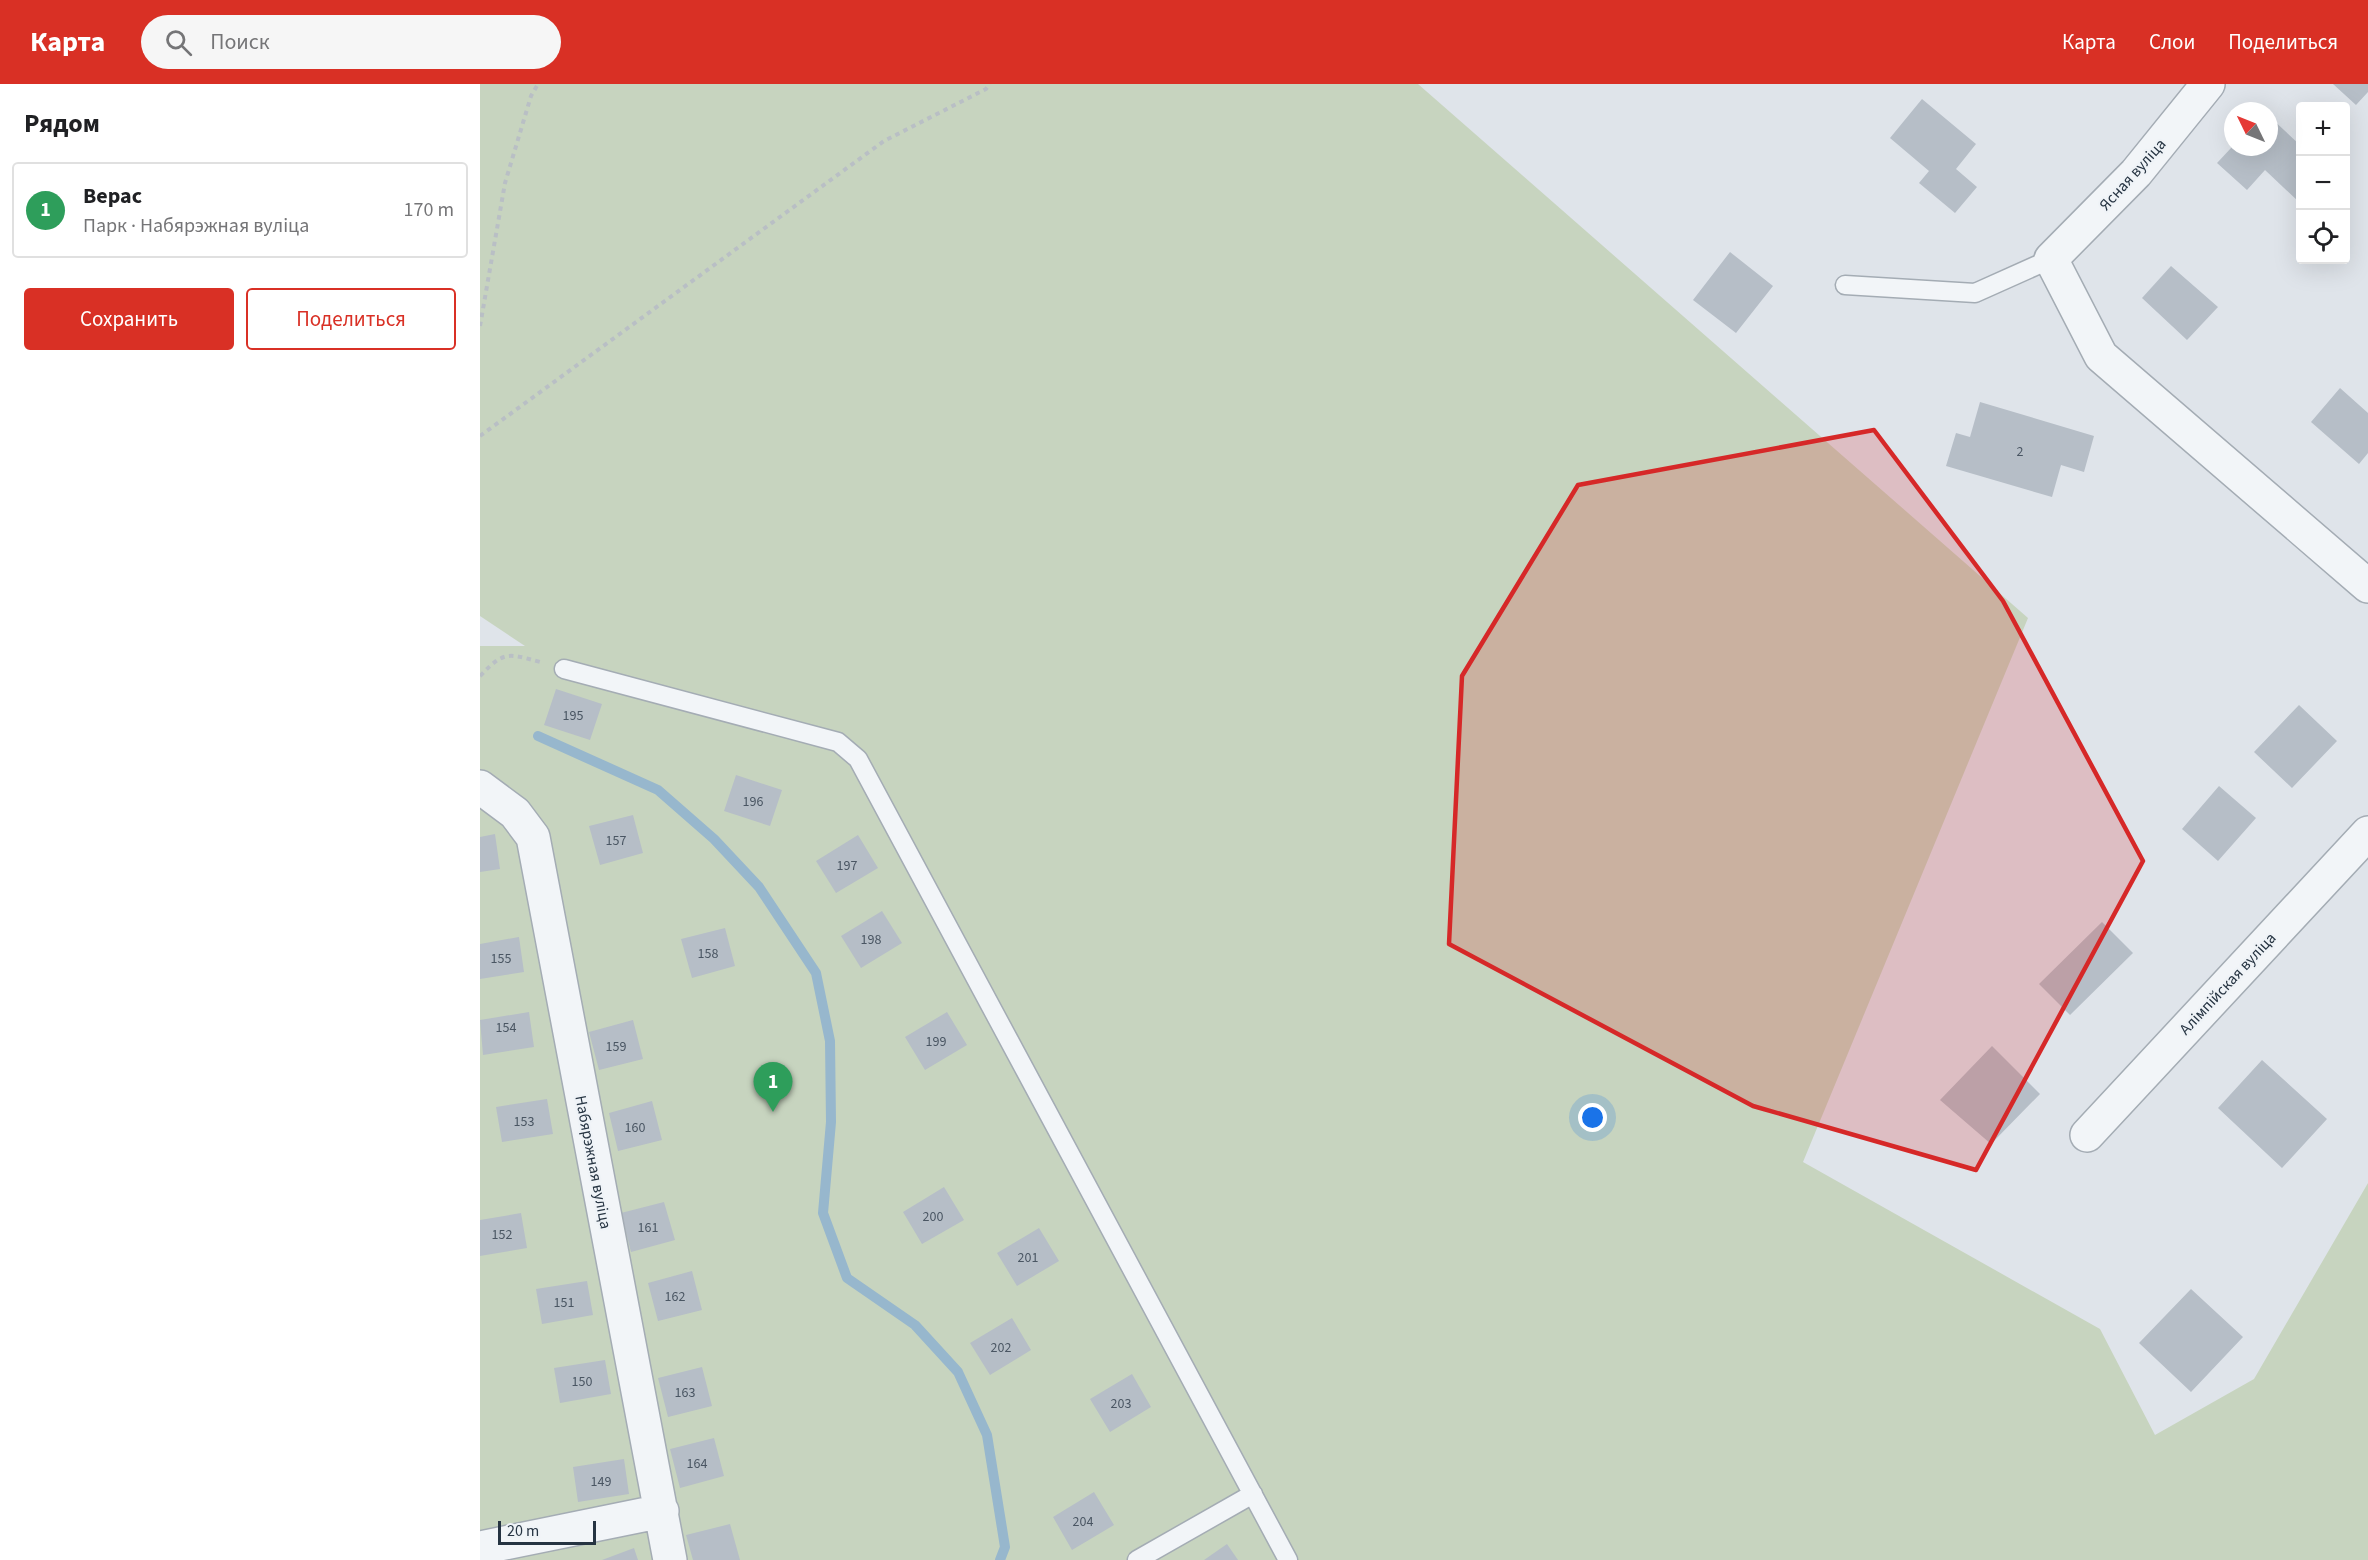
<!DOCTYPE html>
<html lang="ru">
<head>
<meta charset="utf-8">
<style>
  :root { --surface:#fff; --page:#f6f6f6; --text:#202124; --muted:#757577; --line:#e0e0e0; --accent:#d93025 }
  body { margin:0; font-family:"Source Sans 3",sans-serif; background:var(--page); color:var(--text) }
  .controls { position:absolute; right:18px; top:18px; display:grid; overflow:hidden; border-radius:6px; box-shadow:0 6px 24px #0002 }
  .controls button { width:54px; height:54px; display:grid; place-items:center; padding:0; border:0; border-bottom:2px solid var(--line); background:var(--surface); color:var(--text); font:30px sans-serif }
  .compass { position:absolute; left:1744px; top:18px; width:54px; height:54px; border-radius:50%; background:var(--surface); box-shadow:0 6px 24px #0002; rotate:313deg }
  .scale { position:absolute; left:18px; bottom:15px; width:98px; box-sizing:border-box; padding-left:6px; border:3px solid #263442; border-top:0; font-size:16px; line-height:21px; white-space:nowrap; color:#263442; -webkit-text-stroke:4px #eff3f7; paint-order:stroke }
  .you { position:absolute; left:1113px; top:1034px; width:21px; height:21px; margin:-15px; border:4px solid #fff; border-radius:50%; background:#1a73e8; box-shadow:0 0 0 9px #1a73e833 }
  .badge { display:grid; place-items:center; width:39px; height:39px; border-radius:50%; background:var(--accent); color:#fff; font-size:20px; font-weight:700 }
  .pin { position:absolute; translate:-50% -50px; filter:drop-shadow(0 2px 3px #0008) }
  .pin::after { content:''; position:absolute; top:32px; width:21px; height:18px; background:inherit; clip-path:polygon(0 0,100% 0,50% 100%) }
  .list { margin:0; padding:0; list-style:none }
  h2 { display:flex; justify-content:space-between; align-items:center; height:78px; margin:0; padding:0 24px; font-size:26px }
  h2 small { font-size:20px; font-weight:400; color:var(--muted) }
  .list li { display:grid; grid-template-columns:39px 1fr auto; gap:18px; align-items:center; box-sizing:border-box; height:96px; margin:0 12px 12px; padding:0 12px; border:2px solid var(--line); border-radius:6px }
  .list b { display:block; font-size:22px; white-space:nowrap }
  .list p { margin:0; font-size:20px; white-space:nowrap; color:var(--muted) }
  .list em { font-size:20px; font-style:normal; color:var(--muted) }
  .actions { display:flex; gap:12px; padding:18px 24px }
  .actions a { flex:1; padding:14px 0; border:2px solid var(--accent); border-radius:6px; text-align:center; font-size:21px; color:var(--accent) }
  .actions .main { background:var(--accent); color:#fff }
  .icon { flex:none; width:33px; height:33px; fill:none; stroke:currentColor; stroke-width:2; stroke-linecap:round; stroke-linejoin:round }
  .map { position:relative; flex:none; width:1888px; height:1476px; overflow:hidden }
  header { display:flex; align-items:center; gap:36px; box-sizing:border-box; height:84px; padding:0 30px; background:var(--accent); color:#fff }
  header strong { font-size:28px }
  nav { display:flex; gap:33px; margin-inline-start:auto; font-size:21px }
  .search { width:420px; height:54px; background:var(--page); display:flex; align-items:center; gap:15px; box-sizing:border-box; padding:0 21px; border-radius:33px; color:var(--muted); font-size:22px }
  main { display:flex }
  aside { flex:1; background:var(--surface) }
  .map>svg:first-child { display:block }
</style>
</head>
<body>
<header>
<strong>Карта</strong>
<div class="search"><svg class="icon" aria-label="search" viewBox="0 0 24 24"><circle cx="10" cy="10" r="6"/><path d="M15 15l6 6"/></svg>Поиск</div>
<nav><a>Карта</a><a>Слои</a><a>Поделиться</a></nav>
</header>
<main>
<aside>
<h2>Рядом<small></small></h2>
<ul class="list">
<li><span class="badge" style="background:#2e9e5b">1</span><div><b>Верас</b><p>Парк · Набярэжная вуліца</p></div><em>170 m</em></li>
</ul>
<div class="actions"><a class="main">Сохранить</a><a>Поделиться</a></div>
</aside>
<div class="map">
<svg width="1888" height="1476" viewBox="0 0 1888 1476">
  <rect width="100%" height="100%" fill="#dfe4ea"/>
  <path fill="#c7d4bf" d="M0,0H938L1548,534L1323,1078L1620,1245L1675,1351L1774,1295L1888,1099V1476H0V562H45L0,532Z"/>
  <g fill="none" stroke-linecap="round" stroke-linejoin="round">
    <path stroke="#97b7cd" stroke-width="10" d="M58,652L178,706L234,755L279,803L336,889L350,957L351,1038L343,1129L367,1194L435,1241L478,1288L507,1351L525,1463L520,1476"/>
  </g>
  <path fill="#b6bec7" d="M1853,0H1888V8L1876,21Z
    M1442,15L1496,60L1476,85L1497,103L1475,129L1439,99L1449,87L1410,54Z
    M1789,32L1820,61L1819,118L1785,86L1767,106L1737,79L1752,63H1789Z
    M1250,168L1293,202L1256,249L1213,216Z
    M1691,182L1738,223L1707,256L1662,214Z
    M1860,304L1888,329V369L1879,380L1831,338Z
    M1500,318L1614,352L1604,388L1581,381L1572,413L1466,382L1476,349L1490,353Z
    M76,605L122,620L110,656L64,641Z
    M1819,621L1857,657L1812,704L1774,668Z
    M256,691L302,706L290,742L244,727Z
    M1739,702L1776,734L1738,777L1702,745Z
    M153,731L163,769L120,781L109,742Z
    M15,750L20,785L0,788V753Z
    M378,751L398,784L356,809L336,777Z
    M402,827L422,859L381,884L361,852Z
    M1622,838L1653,869L1590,931L1559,900Z
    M245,844L255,882L212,894L201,855Z
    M39,853L44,888L0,895V860Z
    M49,928L54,963L3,971L0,936Z
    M467,928L487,961L445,986L425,953Z
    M153,936L163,975L119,986L109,948Z
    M1512,962L1560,1010L1511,1060L1460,1016Z
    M1782,976L1847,1035L1802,1084L1738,1024Z
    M67,1015L73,1050L22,1058L16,1023Z
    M172,1017L182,1056L138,1067L129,1029Z
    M464,1103L484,1136L442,1160L423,1128Z
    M184,1118L195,1156L151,1168L141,1129Z
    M41,1129L47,1164L0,1172V1136Z
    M559,1144L579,1177L537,1202L517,1169Z
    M212,1187L222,1226L178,1237L168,1199Z
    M107,1197L113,1231L62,1240L56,1205Z
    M1711,1205L1763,1253L1711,1308L1659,1259Z
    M532,1234L551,1266L510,1291L490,1259Z
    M125,1276L131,1310L80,1319L74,1284Z
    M222,1283L232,1322L188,1333L178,1294Z
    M652,1290L671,1323L630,1348L610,1315Z
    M234,1354L244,1392L200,1404L190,1365Z
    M144,1375L149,1410L98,1418L93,1383Z
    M614,1408L634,1441L592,1466L573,1433Z
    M250,1440L260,1476H213L206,1451Z
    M747,1460L758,1476H724Z
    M154,1464L158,1476H122Z"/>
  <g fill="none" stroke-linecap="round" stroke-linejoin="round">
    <defs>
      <path id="service" d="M1365,201L1495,209L1571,175
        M84,585L358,658L378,675L808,1476
        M657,1476L773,1410"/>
      <path id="minor" d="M1728,0L1656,89L1571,175L1621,272L1888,502
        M0,703L35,729L53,753L190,1476
        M1607,1051L1888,749
        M0,1464L182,1427"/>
    </defs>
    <use href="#service" stroke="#a4acb4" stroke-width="21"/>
    <use href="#minor" stroke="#a4acb4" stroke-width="36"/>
    <path stroke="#b9bfc5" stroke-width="4" stroke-dasharray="4.5 4.5" stroke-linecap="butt" d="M0,242L25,99L51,12L58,0
      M0,352L404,57L506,5L510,0
      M0,592C24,567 27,569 60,578"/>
    <use href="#service" stroke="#f2f5f8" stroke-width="18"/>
    <use href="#minor" stroke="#f2f5f8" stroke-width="33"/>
  </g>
  <path fill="#d62828" fill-opacity="0.2" stroke="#d62828" stroke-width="4.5" stroke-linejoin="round" d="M1394,346L1523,517L1663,777L1496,1086L1273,1022L969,860L982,592L1098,401Z"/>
  <g text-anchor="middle" stroke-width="4.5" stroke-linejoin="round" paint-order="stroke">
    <g font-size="14" fill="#4a5663">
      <text x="1540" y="372">2</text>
      <text x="93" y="636">195</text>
      <text x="273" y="722">196</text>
      <text x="136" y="761">157</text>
      <text x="367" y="786">197</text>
      <text x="391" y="860">198</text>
      <text x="228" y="874">158</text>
      <text x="21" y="879">155</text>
      <text x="26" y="948">154</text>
      <text x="456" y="962">199</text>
      <text x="136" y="967">159</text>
      <text x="44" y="1042">153</text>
      <text x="155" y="1048">160</text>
      <text x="453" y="1137">200</text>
      <text x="168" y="1148">161</text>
      <text x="22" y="1155">152</text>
      <text x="548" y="1178">201</text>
      <text x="195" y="1217">162</text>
      <text x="84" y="1223">151</text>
      <text x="521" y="1268">202</text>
      <text x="102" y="1302">150</text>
      <text x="205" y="1313">163</text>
      <text x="641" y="1324">203</text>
      <text x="217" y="1384">164</text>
      <text x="121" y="1402">149</text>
      <text x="603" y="1442">204</text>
    </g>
    <g font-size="16" fill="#263442" stroke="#eff3f7">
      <text transform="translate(1652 90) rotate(-48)" y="6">Ясная вуліца</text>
      <text transform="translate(1747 899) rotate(-47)" y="6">Алімпійская вуліца</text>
      <text transform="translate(114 1078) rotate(79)" y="6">Набярэжная вуліца</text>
    </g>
  </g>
</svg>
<div class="controls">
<button>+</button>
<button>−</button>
<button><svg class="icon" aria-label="locate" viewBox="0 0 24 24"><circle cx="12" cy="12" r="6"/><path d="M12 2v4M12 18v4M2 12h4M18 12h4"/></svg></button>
</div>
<svg class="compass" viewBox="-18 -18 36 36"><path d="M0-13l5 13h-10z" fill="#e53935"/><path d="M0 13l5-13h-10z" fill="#757577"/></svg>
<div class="scale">20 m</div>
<div class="you"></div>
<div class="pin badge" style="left:293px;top:1028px;background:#2e9e5b">1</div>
</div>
</main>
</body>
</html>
